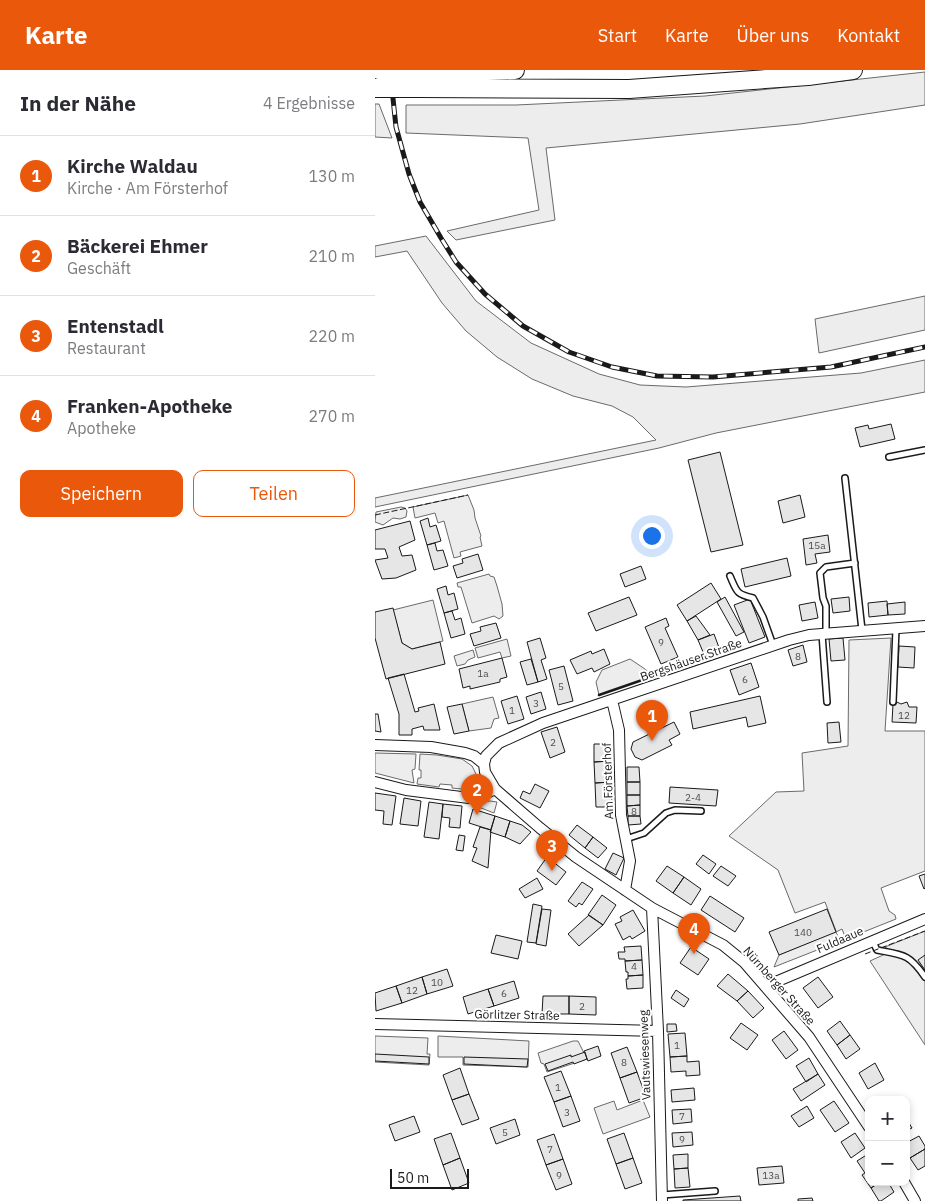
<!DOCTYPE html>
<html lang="de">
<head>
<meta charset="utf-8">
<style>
  :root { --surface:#fff; --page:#f2f2f3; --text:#2b2b33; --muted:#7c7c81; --line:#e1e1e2; --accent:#ea580c }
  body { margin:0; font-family:"IBM Plex Sans",sans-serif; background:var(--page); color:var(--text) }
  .controls { position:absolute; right:15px; bottom:15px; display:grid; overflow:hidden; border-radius:10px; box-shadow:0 2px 8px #0003 }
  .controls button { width:45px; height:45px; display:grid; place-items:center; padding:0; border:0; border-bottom:1px solid var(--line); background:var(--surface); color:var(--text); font:25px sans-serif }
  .scale { position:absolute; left:15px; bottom:12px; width:79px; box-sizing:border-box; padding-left:5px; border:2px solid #1a1a1a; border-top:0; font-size:14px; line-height:18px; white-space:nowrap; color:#1a1a1a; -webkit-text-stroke:4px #fff; paint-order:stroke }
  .you { position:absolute; left:276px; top:465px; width:18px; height:18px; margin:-12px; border:4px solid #fff; border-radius:50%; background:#1a73e8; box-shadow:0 0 0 8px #1a73e833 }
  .badge { display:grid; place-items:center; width:32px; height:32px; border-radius:50%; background:var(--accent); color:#fff; font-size:16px; font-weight:700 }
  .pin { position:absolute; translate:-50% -41px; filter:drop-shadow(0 1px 2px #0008) }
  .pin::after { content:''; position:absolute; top:26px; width:18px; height:15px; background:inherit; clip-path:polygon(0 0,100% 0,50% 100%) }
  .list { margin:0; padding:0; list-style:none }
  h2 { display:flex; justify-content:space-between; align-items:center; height:65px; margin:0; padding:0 20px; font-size:21px }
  h2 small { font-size:16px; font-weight:400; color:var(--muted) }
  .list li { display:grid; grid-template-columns:32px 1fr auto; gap:15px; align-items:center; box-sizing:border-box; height:80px; padding:0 20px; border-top:1px solid var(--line) }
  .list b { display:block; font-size:19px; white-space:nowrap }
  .list p { margin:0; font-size:16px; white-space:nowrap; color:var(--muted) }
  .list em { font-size:16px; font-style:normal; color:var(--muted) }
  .actions { display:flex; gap:10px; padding:15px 20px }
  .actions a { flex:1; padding:11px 0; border:1px solid var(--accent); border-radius:10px; text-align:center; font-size:18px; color:var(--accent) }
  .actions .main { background:var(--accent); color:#fff }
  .map { position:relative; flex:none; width:550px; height:1131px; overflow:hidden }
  header { display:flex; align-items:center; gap:30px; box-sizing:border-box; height:70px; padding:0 25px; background:var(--accent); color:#fff }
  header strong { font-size:24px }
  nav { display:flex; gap:28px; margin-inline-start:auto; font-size:18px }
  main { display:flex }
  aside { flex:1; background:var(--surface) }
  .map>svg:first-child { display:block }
</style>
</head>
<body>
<header>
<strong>Karte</strong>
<nav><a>Start</a><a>Karte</a><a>Über uns</a><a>Kontakt</a></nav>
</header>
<main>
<aside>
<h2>In der Nähe<small>4 Ergebnisse</small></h2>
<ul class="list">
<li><span class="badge">1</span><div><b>Kirche Waldau</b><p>Kirche · Am Försterhof</p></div><em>130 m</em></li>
<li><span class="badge">2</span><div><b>Bäckerei Ehmer</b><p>Geschäft</p></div><em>210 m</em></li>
<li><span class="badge">3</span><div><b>Entenstadl</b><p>Restaurant</p></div><em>220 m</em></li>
<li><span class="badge">4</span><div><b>Franken-Apotheke</b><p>Apotheke</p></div><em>270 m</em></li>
</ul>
<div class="actions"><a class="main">Speichern</a><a>Teilen</a></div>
</aside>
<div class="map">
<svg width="550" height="1131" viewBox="0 0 550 1131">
  <rect width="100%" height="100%" fill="#fff"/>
  <path fill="#ededed" stroke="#6a6a6a" d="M550,2V35L425,54L171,78L180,150L81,170L72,161L164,140L153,68L31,63V35H141L330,26Z
    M0,34H4L17,68L0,67Z
    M51,166L101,231L156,273L224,304L265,315L311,317L486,303L550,290V322L341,363L284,378L0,437V428L281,370L258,347L237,336L198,326L157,309L122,287L91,261L67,233L32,181L0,187V176Z
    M550,226V260L444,283L440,249Z
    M93,425L99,440L100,448L106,466L105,467L107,476L85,482L86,486L79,488L69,451L63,453L60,443L40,448L38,437Z
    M26,437L30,438L32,441L31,447L25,449L18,448L8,455L0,452L1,442Z
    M114,504L115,506L119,507L122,516L127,534L128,546L124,549L119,546L97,553L86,517H83L82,513Z
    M58,530L68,571L37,579L27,573L18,540Z
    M516,568L510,661H550V801L506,818L514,841L520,845L521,849L471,869L467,859L461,862L465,871L399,897L404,885L461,861L450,832L420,843L403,800L354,766L401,722L429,721L427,683L473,676L474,570Z
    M132,569L136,586L127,588L125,582L103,588L100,578Z
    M98,580L100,587L93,590L90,594L82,596L79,586Z
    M255,589L270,599L273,608L224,625L221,612L227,600Z
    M118,627L124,648L119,649L116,658L94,661L87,634Z
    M0,683L41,684L40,699L37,700L39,713L0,703Z
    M45,684L62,685L87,689L97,696L105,712L96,720L77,718V715L65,714L64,717L42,714L43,708H46V700H44Z
    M115,731L122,732L119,743L101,736L107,732Z
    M550,861V975L495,891L519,880H514L510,877Z
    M0,966L53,968L52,984H55L54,995L0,992Z
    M63,966L154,971L153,997L88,995V987H63Z
    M198,971H203L212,989L172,1002L169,994L166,993L163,983Z
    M268,1030L275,1047L228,1064L219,1038L239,1031L242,1040Z"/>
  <path fill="#e6e6e6" stroke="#1a1a1a" d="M516,354L520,369L485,377L480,358L493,355L494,359Z
    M345,382L368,475L336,482L313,390Z
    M425,425L430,447L408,453L403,431Z
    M53,448L55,457L61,455L66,471L52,475L45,451Z
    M35,451L40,470L24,477L27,486L37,485L41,500L21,508L7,509L0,490L13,488L10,479H0V460Z
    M453,465L455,482L440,484L442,493L431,495L428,469Z
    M60,473L62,481L68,480L73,496L59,500L52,475Z
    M103,484L108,500L82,508L78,496L88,493L87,489Z
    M412,488L416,506L370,517L366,499Z
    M266,496L271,509L250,517L245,504Z
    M336,513L346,529L312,551L302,535Z
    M71,516L73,525L79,523L83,539L69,543L62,519Z
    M254,527L262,545L221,561L213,543Z
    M350,527L369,562L361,566L342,532Z
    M474,527L475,541L458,543L456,529Z
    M375,529L390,567L374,573L359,535Z
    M512,531L513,545L494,547L493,533Z
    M440,532L443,548L427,551L424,535Z
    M530,532V544L513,545L512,534Z
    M18,538L27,573L37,579L65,572L70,594L11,609L0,568V542Z
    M77,541L80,550L86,548L90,564L76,568L69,543Z
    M321,546L335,565L323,570L312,551Z
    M291,548L294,556L290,558L303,587L286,594L270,557Z
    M121,553L126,568L99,576L95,564L106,561L105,557Z
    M339,564L346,583L331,589L323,570Z
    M165,568L171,588L166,590L172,609L163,612L152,572Z
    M468,568L470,590L456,591L454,569Z
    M428,575L432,592L418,596L413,580Z
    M524,576L540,577L539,598L523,597Z
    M229,579L235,594L219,602L217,598L202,604L195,590L216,581L217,584Z
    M127,588L132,607L125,609V612L95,619V616L88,618L84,599Z
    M156,589L163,612L152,615L145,592Z
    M376,593L384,617L364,625L355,600Z
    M189,596L198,631L183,635L174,600Z
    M29,604L40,642L44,641L43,638L59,634L65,660H49L48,656L37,659V665H24V644L13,608Z
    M166,622L171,639L156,644L151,627Z
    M142,626L149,649L133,654L126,631Z
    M385,626L391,653L373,657L371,647L318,659L315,642Z
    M522,632L526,634L532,632L534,637H542L541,653L517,652L518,634H521Z
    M87,634L94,661L79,664L72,637Z
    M0,644H3L6,662L0,661Z
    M299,652L305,664L294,670L297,675L267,690L260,687L256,679L258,672Z
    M464,652L466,672L453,673L452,653Z
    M182,657L190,682L175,688L166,662Z
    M219,674H235V691L219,692Z
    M235,691L236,712L220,713L219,692Z
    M252,697H264L265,712H252Z
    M236,712L237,737H221L220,713Z
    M252,712H265V725H252Z
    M160,714L174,721L165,738L145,728L148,721L155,724Z
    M295,717L343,720L341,736L294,733Z
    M0,723L21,726L17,755L8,754L9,741L0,740Z
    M252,725H265V735L252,736Z
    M29,728L46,731L43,756L25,754Z
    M54,732L68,734L64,769L49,767Z
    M68,734L87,736L85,758L74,757L75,748L67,747Z
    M265,735V746H253L252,736Z
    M98,739L120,746L116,760L94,753Z
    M120,746L135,751L130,767L115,762Z
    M253,746H265L266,754L253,755Z
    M135,751L147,755L156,762L145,774L130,767Z
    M202,755L218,767L210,778L194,765Z
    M105,757L116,760L113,798L97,791L102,778L98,777Z
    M84,765L90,766L88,781L81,780Z
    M218,767L232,778L223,788L210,778Z
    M238,783L249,788L241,805L230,799Z
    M328,785L341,794L334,804L321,794Z
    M172,787L191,802L181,815L162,801Z
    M292,796L309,807L298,823L281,811Z
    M346,796L361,806L353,816L338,806Z
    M550,804V818L549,819L544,806Z
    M309,807L326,819L316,835L298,823Z
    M162,808L168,819L150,828L144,819Z
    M207,812L218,819L207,835L204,833L201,837L193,831Z
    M227,825L241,835L228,855L213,845Z
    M335,826L369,848L360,862L326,840Z
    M158,834L167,836L161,873L152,872Z
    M167,839L176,840L171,876L161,874Z
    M452,839L461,862L404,885L394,862Z
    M258,840L270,861L257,869L255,866L248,870L240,854L247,851L245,847Z
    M214,845L228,855L204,876L193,864Z
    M121,865L147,871L143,889L116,883Z
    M266,876L267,890L250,891V889H244L243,882H250L249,877Z
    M316,877L334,889L323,905L305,893Z
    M550,885V900L543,890Z
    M267,890L268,905L253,906V902H251L250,891Z
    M72,899L78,916L52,924L47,907Z
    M353,904L373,921L362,931L342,916Z
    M268,905V918L252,919L251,909H253V906Z
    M47,907L52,924L27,933L21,916Z
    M443,907L458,927L443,938L428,918Z
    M139,911L144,928L119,936L113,919Z
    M21,916L27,933L1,941L0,923Z
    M113,919L119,936L93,944L88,927Z
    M301,920L314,929L309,937L296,928Z
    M373,921L389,938L378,948L362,931Z
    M168,926H194V944H167Z
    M194,926L221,927V945L194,944Z
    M465,951L475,965L462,975L452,961Z
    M366,953L383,965L372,980L355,968Z
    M292,954H301L302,961L292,962Z
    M409,961L423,980L411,989L397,970Z
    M310,963L312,986L295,987L293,964Z
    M475,965L485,979L471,989L462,975Z
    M223,976L226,986L213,991L209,981Z
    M252,977L262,1002L245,1008L236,983Z
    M210,982L212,989L199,994L198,992L173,1001L170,994L196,985V987Z
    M0,984L54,987V994L0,991Z
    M312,986V992L324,991L325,1005L311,1006V1001L296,1002L295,987Z
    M89,987L153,989L152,997L89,994Z
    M434,988L443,1004L431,1012L421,996Z
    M500,993L509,1010L493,1019L484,1003Z
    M85,998L94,1024L77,1030L68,1005Z
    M186,1001L196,1026L179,1032L169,1007Z
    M262,1002L271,1027L254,1033L245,1008Z
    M443,1004L450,1015L426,1031L418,1019Z
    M319,1018L320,1030L297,1032L296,1020Z
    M94,1024L104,1049L87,1055L77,1030Z
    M196,1026L205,1051L188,1057L179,1032Z
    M459,1031L474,1053L460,1062L445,1040Z
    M432,1036L439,1048L424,1057L416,1046Z
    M316,1039L317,1052L298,1054L297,1040Z
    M39,1046L45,1062L20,1071L14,1055Z
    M531,1048L537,1058L531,1061Z
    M140,1049L145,1065L121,1074L115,1058Z
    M317,1062L318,1075L298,1077L297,1063Z
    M76,1063L85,1088L68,1095L59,1069Z
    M249,1063L258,1088L241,1094L232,1069Z
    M480,1063L490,1078L476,1088L466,1072Z
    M179,1064L188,1089L171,1095L162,1070Z
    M544,1066L550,1076V1079L535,1088L531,1080V1073Z
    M550,1079V1096L543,1100L535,1088Z
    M313,1084V1098L299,1099L298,1085Z
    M493,1084L494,1100L490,1103L482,1091Z
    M85,1088L94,1113L77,1120L68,1095Z
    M258,1088L267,1113L250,1119L241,1094Z
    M188,1089L197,1114L181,1120L171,1095Z
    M407,1096L409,1113L384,1115L382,1098Z
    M313,1098L315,1117L300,1118L299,1099Z
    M494,1100V1112H505L496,1118L487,1105Z
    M505,1112H513L519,1122L506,1131H504L496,1118Z
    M365,1126L366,1131H308V1130Z
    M437,1128L438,1131H423V1129Z"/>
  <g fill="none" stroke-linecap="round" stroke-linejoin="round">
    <defs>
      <path id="service" d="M514,387L550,380
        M470,408L487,560
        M355,506C362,522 361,524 378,528L388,547L398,575
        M451,563V536L448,528L445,503L451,497L480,493
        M447,564L452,632
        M518,632L521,559
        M251,769L269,763L291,743L300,740L326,741
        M497,870L502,880C529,885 534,884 550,907
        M287,1125L340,1121"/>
      <path id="minor" d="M237,630L244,660L246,745L255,791L250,820
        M0,675L56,677L90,683L99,686L109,694L110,702L120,719L165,758L201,787L277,838L348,875L369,892L434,967L494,1057
        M109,694L111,686L124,673L168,653L414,570L434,565L550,556
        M0,712L31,720L94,728L104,727L120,719
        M277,838L283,961L287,1131
        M391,916L550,849
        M0,954L283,961
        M529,1112L540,1131"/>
      <path id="motorway" d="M44,2L140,0
        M44,18L254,19L433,6L478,0"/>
    </defs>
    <use href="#service" stroke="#1a1a1a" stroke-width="8"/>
    <use href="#minor" stroke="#1a1a1a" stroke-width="12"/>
    <use href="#motorway" stroke="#1a1a1a" stroke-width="20"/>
    <use href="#service" stroke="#fff" stroke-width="5"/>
    <use href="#minor" stroke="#fff" stroke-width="10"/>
    <use href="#motorway" stroke="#fff" stroke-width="18"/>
    <defs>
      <path id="rail" d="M15,0L21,57L34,104L45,132L66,168L81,192L110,224L148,256L194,282L237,297L282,306L338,307L456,297L550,277"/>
    </defs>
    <use href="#rail" stroke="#1a1a1a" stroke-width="5"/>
    <use href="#rail" stroke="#fff" stroke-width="3" stroke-dasharray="9" stroke-linecap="butt"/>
    <defs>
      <path id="motorway-bridge" d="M4,0L44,2
        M0,18H44"/>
    </defs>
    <use href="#motorway-bridge" stroke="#1a1a1a" stroke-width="20" stroke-linecap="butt"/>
    <use href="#motorway-bridge" stroke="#fff" stroke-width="18"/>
    <path stroke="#1a1a1a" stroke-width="1" stroke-dasharray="6 2.5" stroke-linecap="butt" d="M0,445L93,425
      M490,884L550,861"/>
    <path stroke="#1a1a1a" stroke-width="2.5" d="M224,625L273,608L271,601"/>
  </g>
  <g text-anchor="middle" stroke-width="4" stroke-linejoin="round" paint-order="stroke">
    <g font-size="10" fill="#4d4d4d">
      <text x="442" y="479">15a</text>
      <text x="286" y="576">9</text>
      <text x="423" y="590">8</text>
      <text x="108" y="607">1a</text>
      <text x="370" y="613">6</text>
      <text x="186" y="620">5</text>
      <text x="161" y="637">3</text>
      <text x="137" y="644">1</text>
      <text x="529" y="649">12</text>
      <text x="178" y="676">2</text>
      <text x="318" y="731">2-4</text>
      <text x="259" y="745">8</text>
      <text x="428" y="866">140</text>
      <text x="259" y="900">4</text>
      <text x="62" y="916">10</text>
      <text x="37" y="924">12</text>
      <text x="129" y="927">6</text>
      <text x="207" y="940">2</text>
      <text x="302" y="979">1</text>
      <text x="249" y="996">8</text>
      <text x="183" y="1021">1</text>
      <text x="192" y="1046">3</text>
      <text x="307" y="1050">7</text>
      <text x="130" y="1066">5</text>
      <text x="307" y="1073">9</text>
      <text x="175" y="1083">7</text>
      <text x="184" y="1109">9</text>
      <text x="396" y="1109">13a</text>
    </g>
    <g font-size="12" fill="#1a1a1a" stroke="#fff">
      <text transform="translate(316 590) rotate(-19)" y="4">Bergshäuser Straße</text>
      <text transform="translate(233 711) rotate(-92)" y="4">Am Försterhof</text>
      <text transform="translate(465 870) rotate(-23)" y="4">Fuldaaue</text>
      <text transform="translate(404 916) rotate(48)" y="4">Nürnberger Straße</text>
      <text transform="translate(142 945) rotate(1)" y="4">Görlitzer Straße</text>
      <text transform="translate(270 985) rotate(-92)" y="4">Vautswiesenweg</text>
    </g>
  </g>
</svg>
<div class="controls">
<button>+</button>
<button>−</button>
</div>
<div class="scale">50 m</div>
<div class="you"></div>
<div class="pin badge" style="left:277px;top:671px">1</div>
<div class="pin badge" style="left:102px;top:745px">2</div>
<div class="pin badge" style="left:177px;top:801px">3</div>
<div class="pin badge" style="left:319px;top:884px">4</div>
</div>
</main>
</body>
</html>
